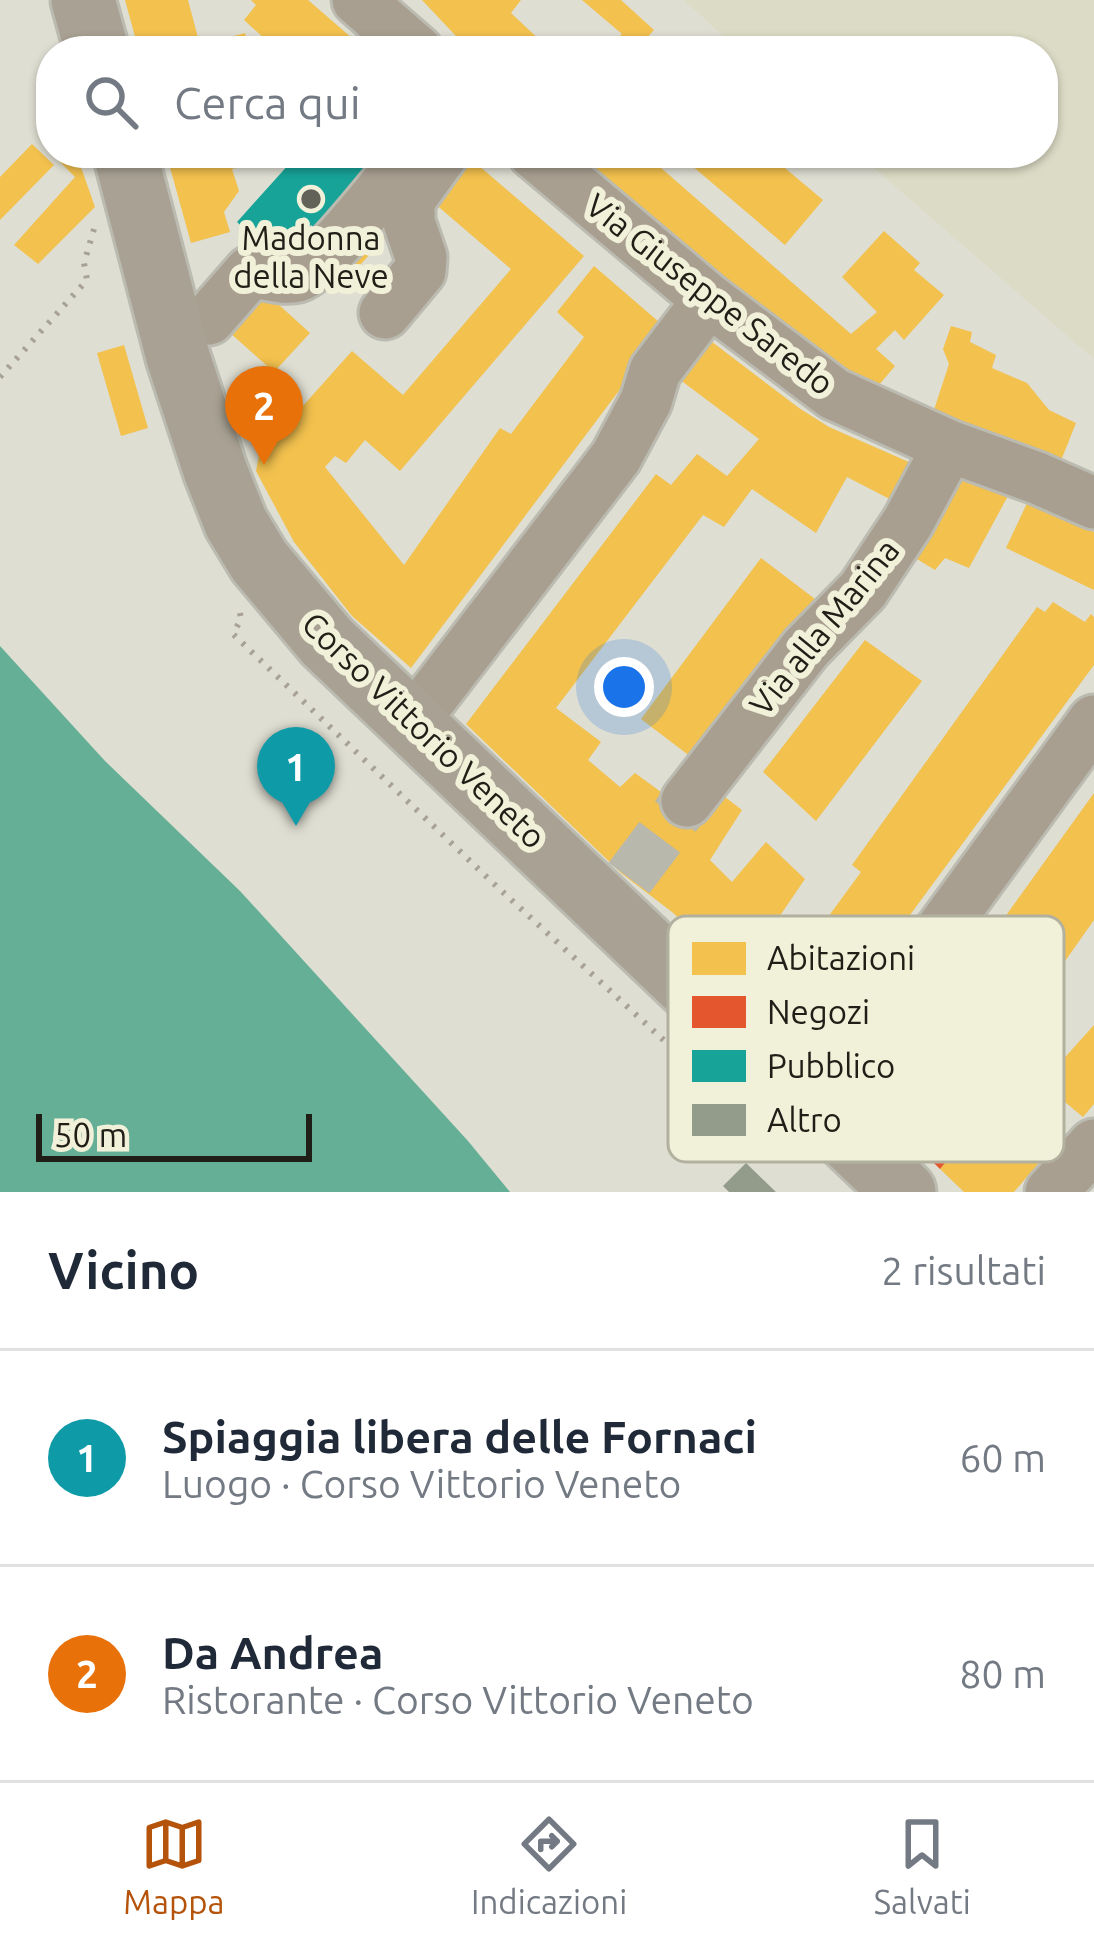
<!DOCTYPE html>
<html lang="it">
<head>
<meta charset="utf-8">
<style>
  :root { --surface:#fff; --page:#f2f2f3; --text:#1f2937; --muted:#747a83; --line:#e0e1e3; --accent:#b45309 }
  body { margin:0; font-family:Ubuntu,sans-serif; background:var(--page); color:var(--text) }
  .scale { position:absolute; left:36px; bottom:30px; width:276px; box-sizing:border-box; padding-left:12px; border:6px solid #201f17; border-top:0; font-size:33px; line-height:42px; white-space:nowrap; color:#201f17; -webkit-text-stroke:9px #f1f0d9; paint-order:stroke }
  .you { position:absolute; left:624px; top:687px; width:42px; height:42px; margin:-30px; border:9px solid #fff; border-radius:50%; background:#1a73e8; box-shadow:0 0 0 18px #1a73e833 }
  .badge { display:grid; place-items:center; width:78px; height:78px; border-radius:50%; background:var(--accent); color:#fff; font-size:39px; font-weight:700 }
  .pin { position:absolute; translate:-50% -99px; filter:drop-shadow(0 3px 6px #0008) }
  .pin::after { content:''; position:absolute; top:63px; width:42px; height:36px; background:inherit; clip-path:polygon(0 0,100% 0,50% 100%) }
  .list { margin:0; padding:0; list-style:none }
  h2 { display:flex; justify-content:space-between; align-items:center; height:156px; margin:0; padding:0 48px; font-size:51px }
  h2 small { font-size:39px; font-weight:400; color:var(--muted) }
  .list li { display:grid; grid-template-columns:78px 1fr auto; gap:36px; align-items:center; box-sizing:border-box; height:216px; padding:0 48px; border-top:3px solid var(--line) }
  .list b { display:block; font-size:45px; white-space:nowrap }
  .list p { margin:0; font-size:39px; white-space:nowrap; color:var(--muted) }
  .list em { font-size:39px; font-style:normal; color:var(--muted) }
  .icon { flex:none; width:66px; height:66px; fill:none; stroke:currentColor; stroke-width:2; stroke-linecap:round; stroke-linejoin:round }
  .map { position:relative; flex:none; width:1094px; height:1192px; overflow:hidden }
  .search { position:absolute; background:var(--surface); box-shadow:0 3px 9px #0004; left:36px; right:36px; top:36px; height:132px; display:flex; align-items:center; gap:30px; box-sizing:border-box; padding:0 42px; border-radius:48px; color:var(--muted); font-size:45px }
  .sheet { height:588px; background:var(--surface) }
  nav { display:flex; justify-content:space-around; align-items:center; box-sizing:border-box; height:168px; border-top:3px solid var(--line); background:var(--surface); font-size:33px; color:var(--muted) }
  nav a { display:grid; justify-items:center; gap:6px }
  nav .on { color:var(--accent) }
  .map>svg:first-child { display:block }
</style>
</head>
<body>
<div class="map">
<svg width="1094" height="1192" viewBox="0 0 1094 1192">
  <rect width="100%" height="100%" fill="#deded2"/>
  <path fill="#dcdbc5" d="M684,0H1094V359L857,153H1043V51H740Z"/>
  <path fill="#65af96" d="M0,646L105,761L240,891L468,1141L510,1192H0Z"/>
  <path fill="#f2c14e" d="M125,0H188L200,45L245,33L250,51H139Z
    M251,0H308L367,51H278L244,20L256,5Z
    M422,0H521L511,13L546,46L541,51H470Z
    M582,0H621L654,30L635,51H605L622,34Z
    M32,144L54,165L0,220V177Z
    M51,153H76L95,207L38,264L14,245L75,177Z
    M166,153H272L267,160L232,169L239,191L224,212L230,232L191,243Z
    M464,153L584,256L400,471L365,440L346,463L335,456L325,467L404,565L500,428L511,434L584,337L557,312L594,266L666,328L411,668L352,616L294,542L256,471L259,455L352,351L403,395L511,269L426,196Z
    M573,153H644L851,334L877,312L842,277L884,231L920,263L914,270L944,295L904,340L895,330L876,349L895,366L873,392L834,377Z
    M689,153H767L823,200L785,245L684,159Z
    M369,223L385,238L333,294L317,279Z
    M256,284L310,333L274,372L220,324Z
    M951,326L972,332L970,342L996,355L992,368L1027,383L1049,410L1076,423L1058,468L930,422L949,364L943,349Z
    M695,329L799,408L829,427L927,470L909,509L847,477L816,533L752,489L724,527L703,515L556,708L601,742L588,760L620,787L635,773L676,803L712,787L742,810L710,860L732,882L766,842L805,879L775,923L819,957L834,939L820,928L861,872L852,865L1037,607L1045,612L1053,602L1085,622L1091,614L1094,617V665L815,1044L672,912L621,873L466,724L656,474L671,485L697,454L727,476L759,439L667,370Z
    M124,345L148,428L121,436L97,353Z
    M947,471L1009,494L969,568L945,558L935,570L902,550Z
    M1028,501L1094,532V590L1006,548Z
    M761,558L815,599L695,760L641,719Z
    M865,640L922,681L816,821L763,772Z
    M1094,793V920L1039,998L979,953Z
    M1094,1025V1104L1083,1117L1042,1083Z
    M1014,1119L1049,1151L1014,1192H964L940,1169L980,1120L999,1134Z"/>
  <path fill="#e4572e" d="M979,953L1039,998L991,1067L976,1058L950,1097L980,1120L940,1169L872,1103Z"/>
  <path fill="#17a398" d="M299,153H361L385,175L328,239L311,225L281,259L249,249L253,237L237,222Z"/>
  <path fill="#939b8a" d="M746,1163L776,1192H729L723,1186Z"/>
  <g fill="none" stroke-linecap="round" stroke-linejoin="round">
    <path stroke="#b8b8ad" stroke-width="51" stroke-dasharray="51 26" stroke-linecap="butt" d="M629,878L687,801"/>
    <defs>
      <path id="minor" d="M358,0L417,51
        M534,153L709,300L834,394L949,446L1037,478L1094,503
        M385,313L420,271L421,257L409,222V200L443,153
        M209,319L250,272C266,273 282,280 298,276C317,271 374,199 390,180
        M411,724L616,457L646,401L655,371L709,300
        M687,801L806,648L863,590L908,522L949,446
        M812,1107L1094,721
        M1051,1192L1094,1145"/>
      <path id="major" d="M83,0L97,51
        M125,153L178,357L215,470L236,523L259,561L327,642L904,1192"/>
    </defs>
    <use href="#minor" stroke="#bbbbb1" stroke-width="57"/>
    <use href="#major" stroke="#bbbbb1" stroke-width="69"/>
    <path stroke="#a8a296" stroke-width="6" stroke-dasharray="3 9" stroke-linecap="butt" d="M0,377L87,280L84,263L94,229
      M240,613L241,619L233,634L493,883L745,1115"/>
    <use href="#minor" stroke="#a99f91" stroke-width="51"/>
    <use href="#major" stroke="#a9a294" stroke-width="63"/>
  </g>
  <circle fill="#626258" stroke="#f1f0d9" stroke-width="4.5" cx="311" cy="199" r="12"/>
  <g text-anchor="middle" stroke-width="12" stroke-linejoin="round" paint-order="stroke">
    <g font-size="33" fill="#201f17" stroke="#f1f0d9">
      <text x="311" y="250">Madonna<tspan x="311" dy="38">della Neve</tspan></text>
    </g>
    <g font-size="33" fill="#201f17" stroke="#f1f0d9">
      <text transform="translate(710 294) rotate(38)" y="12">Via Giuseppe Saredo</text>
      <text transform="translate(824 627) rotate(-51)" y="12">Via alla Marina</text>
      <text transform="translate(424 730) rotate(44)" y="12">Corso Vittorio Veneto</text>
    </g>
  </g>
  <rect x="668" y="916" width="396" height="246" rx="18" fill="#f1f0d9" stroke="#b2b19f" stroke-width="3"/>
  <rect x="692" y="942" width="54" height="33" fill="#f2c14e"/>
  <rect x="692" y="996" width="54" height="32" fill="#e4572e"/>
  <rect x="692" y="1050" width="54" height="32" fill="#17a398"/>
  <rect x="692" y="1104" width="54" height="32" fill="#939b8a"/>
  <g font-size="33" fill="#201f17">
    <text x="767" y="970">Abitazioni</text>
    <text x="767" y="1024">Negozi</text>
    <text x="767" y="1078">Pubblico</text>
    <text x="767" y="1132">Altro</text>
  </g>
</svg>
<div class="scale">50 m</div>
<div class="you"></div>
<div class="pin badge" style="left:296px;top:826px;background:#0f9aa8">1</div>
<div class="pin badge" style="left:264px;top:465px;background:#e8710a">2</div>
<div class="search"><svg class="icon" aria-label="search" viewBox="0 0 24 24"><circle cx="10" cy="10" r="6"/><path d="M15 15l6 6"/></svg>Cerca qui</div>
</div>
<section class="sheet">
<h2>Vicino<small>2 risultati</small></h2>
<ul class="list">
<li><span class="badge" style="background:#0f9aa8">1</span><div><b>Spiaggia libera delle Fornaci</b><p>Luogo · Corso Vittorio Veneto</p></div><em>60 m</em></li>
<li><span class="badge" style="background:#e8710a">2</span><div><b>Da Andrea</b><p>Ristorante · Corso Vittorio Veneto</p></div><em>80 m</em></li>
</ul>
</section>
<nav>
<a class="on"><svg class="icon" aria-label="map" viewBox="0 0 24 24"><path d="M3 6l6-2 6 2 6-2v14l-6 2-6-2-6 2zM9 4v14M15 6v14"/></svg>Mappa</a>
<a><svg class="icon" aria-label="directions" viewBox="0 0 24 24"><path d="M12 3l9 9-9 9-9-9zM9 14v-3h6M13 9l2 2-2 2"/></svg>Indicazioni</a>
<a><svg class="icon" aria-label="saved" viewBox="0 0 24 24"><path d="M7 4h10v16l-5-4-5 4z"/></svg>Salvati</a>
</nav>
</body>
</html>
